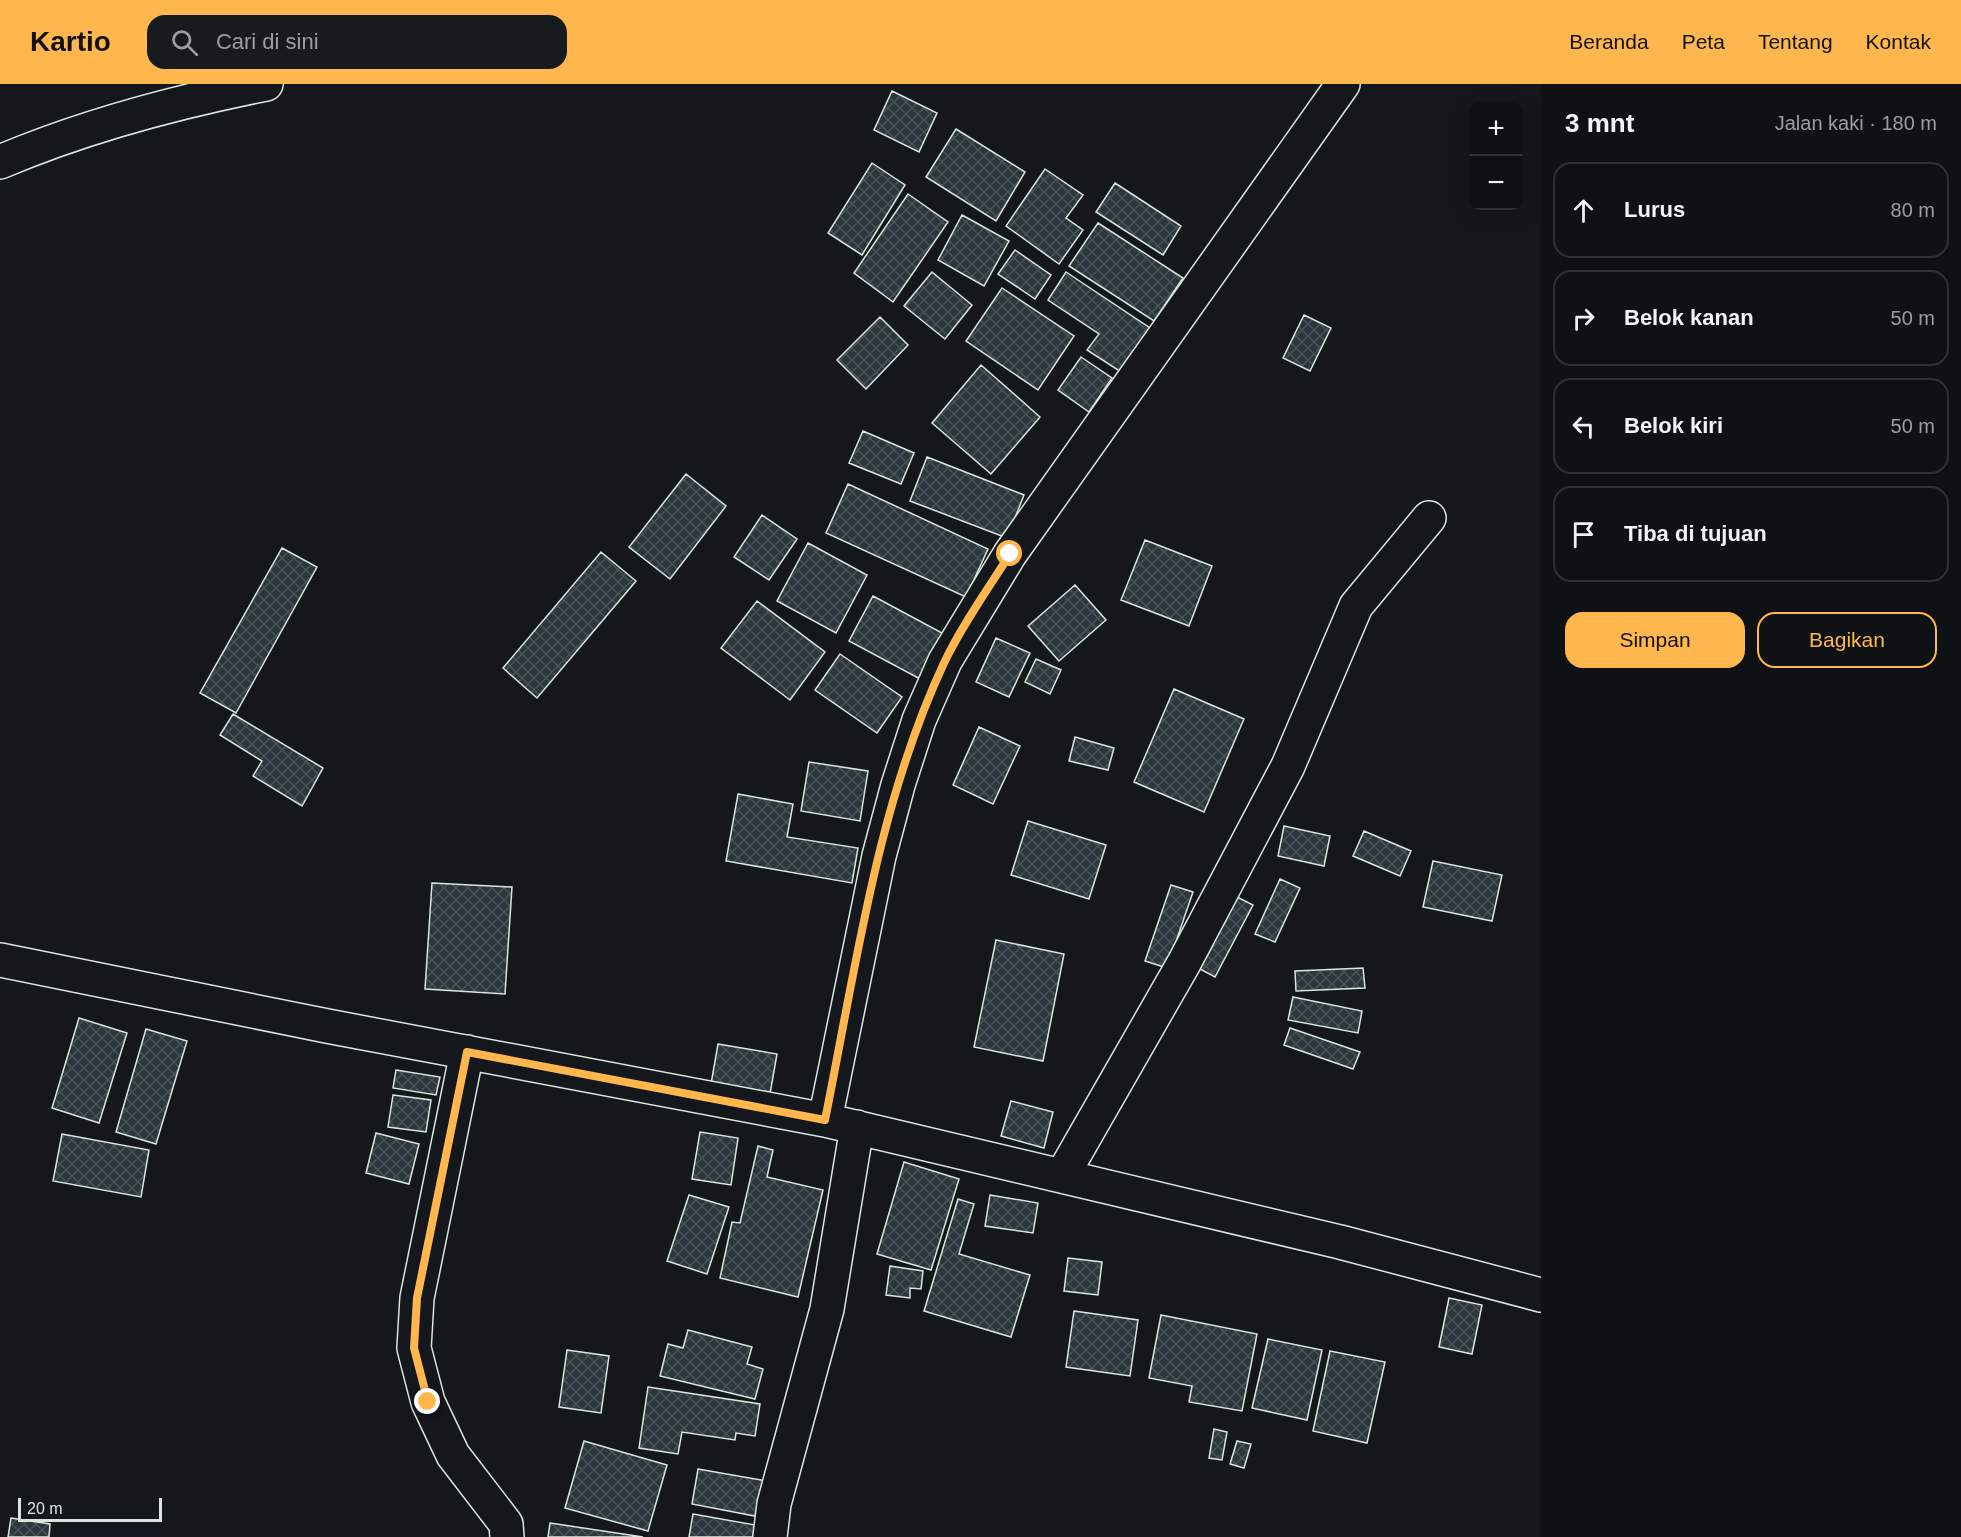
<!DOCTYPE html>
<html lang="id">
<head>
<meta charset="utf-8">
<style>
  :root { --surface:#0f1215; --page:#181b1e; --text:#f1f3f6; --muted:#9b9ea0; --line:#2f3234; --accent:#ffb74d }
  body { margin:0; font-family:Helvetica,sans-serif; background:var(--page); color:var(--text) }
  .controls { position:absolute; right:18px; top:18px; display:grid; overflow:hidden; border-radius:12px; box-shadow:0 6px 24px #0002 }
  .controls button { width:54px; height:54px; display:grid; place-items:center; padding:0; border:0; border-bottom:2px solid var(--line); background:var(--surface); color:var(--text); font:30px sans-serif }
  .scale { position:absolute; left:18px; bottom:15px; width:144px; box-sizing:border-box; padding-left:6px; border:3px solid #d8e6dc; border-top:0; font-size:16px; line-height:21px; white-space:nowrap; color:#d8e6dc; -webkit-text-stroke:4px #14181c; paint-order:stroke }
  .stop { position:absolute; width:18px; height:18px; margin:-14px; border:4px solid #ffb74d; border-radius:50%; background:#fff }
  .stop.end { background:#ffb74d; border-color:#fff; box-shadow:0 2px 6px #0008 }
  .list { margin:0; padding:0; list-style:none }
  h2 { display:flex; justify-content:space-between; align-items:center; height:78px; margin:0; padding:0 24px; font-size:26px }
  h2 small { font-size:20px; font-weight:400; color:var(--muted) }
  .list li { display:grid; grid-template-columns:39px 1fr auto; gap:18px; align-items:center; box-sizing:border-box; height:96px; margin:0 12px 12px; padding:0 12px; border:2px solid var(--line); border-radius:18px }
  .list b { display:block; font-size:22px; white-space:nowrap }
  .list em { font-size:20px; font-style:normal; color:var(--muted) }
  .actions { display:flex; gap:12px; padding:18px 24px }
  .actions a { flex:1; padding:14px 0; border:2px solid var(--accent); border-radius:18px; text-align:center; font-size:21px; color:var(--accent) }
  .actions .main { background:var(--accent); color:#111 }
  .icon { flex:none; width:33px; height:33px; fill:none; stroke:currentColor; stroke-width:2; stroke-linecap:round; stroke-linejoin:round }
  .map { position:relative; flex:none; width:1541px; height:1453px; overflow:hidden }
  header { display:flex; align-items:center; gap:36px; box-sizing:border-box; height:84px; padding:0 30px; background:var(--accent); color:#111 }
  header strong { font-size:28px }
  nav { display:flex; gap:33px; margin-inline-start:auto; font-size:21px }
  .search { width:420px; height:54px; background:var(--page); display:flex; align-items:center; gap:15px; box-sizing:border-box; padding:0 21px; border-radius:18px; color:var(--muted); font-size:22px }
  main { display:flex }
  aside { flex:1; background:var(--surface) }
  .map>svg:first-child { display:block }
</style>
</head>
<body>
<header>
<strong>Kartio</strong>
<div class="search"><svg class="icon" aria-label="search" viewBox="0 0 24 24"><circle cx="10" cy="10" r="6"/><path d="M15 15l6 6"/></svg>Cari di sini</div>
<nav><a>Beranda</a><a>Peta</a><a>Tentang</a><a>Kontak</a></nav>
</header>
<main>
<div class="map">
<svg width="1541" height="1453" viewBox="0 0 1541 1453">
  <defs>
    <pattern id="building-cross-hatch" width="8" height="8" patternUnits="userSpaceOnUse" patternTransform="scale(1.5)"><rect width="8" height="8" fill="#2c363c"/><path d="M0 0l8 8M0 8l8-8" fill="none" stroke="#4a5358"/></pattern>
  </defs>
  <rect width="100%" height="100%" fill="#14181c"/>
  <path fill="url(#building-cross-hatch)" stroke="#d8e6dc" stroke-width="1.5" d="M892,7L937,29L919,68L874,46Z
    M956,45L1025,88L996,137L926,93Z
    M872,79L905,101L862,171L828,149Z
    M1045,85L1083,111L1066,134L1083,146L1059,180L1006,142Z
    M1115,99L1181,142L1163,171L1096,128Z
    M908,110L948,138L893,218L854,189Z
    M962,131L1009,157L984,202L938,176Z
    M1098,139L1183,194L1154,237L1069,182Z
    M1015,166L1051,191L1035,215L998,190Z
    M932,188L972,221L945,255L904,222Z
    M1066,188L1150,244L1121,288L1087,266L1099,250L1048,216Z
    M1002,204L1074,252L1038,306L966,257Z
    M1304,231L1331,244L1310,287L1283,274Z
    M880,233L908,261L866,305L837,276Z
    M1081,273L1112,294L1089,328L1058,306Z
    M981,281L1040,333L991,390L932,339Z
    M863,347L914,369L901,400L849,379Z
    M927,373L1024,411L1007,454L910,417Z
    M686,390L726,422L670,495L629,463Z
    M848,400L988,465L966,513L826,449Z
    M762,431L797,455L769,496L734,473Z
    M1145,456L1212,482L1189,542L1121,516Z
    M808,459L867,491L836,549L777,517Z
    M282,464L317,483L236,629L200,609Z
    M601,468L636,497L537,614L503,584Z
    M1075,501L1106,536L1059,577L1028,542Z
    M873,512L944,550L920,595L849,557Z
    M757,517L825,568L790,616L721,564Z
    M996,554L1030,569L1009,613L976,598Z
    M840,570L902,613L877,649L815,606Z
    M1036,575L1061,586L1050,610L1025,598Z
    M1174,605L1244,635L1204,728L1134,698Z
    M233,630L323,684L302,722L253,692L262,677L220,651Z
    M979,643L1020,662L993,720L953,701Z
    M1075,653L1114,664L1108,686L1069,677Z
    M809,678L868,687L860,737L801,727Z
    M738,710L793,720L787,753L858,764L852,799L726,777Z
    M1028,737L1106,761L1089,815L1011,791Z
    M1284,742L1330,752L1324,782L1278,772Z
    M1364,747L1411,767L1400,792L1353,772Z
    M1433,777L1502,791L1492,837L1423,823Z
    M1280,795L1300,804L1275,858L1255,850Z
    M432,799L512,803L505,910L425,905Z
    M1171,801L1193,808L1167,884L1145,877Z
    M1237,813L1253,821L1215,893L1198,884Z
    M996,856L1064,870L1043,977L974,963Z
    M1363,884L1365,904L1296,907L1295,887Z
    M1293,913L1362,927L1358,949L1288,936Z
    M79,934L127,949L99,1039L52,1024Z
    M1290,944L1360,968L1353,985L1284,961Z
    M146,945L187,957L156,1060L116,1048Z
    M718,960L777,970L770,1010L711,1000Z
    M396,986L440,993L436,1011L393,1004Z
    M393,1011L431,1016L426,1048L388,1043Z
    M1011,1017L1053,1028L1044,1064L1001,1052Z
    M700,1048L738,1054L731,1101L692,1095Z
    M376,1049L419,1060L409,1100L366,1089Z
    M62,1050L149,1066L141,1113L53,1097Z
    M758,1062L773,1066L767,1093L823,1106L798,1213L720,1194L732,1138L740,1139Z
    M904,1078L959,1095L931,1186L877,1170Z
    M689,1111L729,1123L707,1190L667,1177Z
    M990,1111L1038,1119L1033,1149L985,1142Z
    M958,1115L974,1120L959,1170L1030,1191L1011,1253L924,1227Z
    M1068,1174L1102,1178L1098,1211L1064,1207Z
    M890,1182L923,1187L921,1205L910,1204V1214L886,1211Z
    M1449,1214L1482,1221L1472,1270L1439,1263Z
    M1074,1227L1138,1236L1130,1292L1066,1283Z
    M1161,1231L1257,1250L1242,1327L1189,1318L1192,1302L1149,1294Z
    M688,1246L752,1263L747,1280L763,1285L755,1315L660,1292L668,1260L683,1264Z
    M1268,1255L1322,1266L1307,1336L1252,1324Z
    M567,1266L609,1272L601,1329L559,1323Z
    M1330,1267L1385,1278L1367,1359L1313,1347Z
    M648,1303L760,1320L755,1352L736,1349L735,1356L682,1348L678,1370L639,1364Z
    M1214,1345L1227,1348L1222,1376L1209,1374Z
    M584,1357L667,1381L648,1447L565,1424Z
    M1237,1357L1251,1360L1244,1384L1230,1380Z
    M698,1385L767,1397L760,1433L692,1420Z
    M693,1430L761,1442L759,1453H689Z
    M11,1434L50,1440L49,1453H8Z
    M550,1439L643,1453H548Z"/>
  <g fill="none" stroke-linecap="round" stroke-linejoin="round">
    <defs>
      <path id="minor" d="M0,78C85,42 175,18 266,0
        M0,876L327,942L825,1036L1340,1158L1541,1211
        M467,968L417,1214L414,1264L428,1318L453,1371L506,1440L507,1453
        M825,1036L879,772L898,701L919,636L945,577L1010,470L1343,0
        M1062,1092L1184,879L1288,682L1356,522L1429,434
        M770,1453L774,1420L827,1225L857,1043"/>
    </defs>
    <use href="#minor" stroke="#d8e6dc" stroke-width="36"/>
    <use href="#minor" stroke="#14181c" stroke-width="33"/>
  </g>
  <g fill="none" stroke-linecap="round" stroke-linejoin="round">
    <path stroke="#ffb74d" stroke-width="8" d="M428,1318L414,1264L417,1214L467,968L825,1036C856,883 877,722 944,579C962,541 988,505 1010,470"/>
  </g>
</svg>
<div class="controls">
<button>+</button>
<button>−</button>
</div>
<div class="scale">20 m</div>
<div class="stop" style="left:1010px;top:470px"></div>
<div class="stop end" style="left:428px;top:1318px"></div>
</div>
<aside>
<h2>3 mnt<small>Jalan kaki · 180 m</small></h2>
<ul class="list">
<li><svg class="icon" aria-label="ahead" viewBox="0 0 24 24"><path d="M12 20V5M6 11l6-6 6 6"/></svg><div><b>Lurus</b></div><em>80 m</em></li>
<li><svg class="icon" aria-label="right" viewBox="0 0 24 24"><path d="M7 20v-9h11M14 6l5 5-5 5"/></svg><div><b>Belok kanan</b></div><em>50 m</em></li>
<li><svg class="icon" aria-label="left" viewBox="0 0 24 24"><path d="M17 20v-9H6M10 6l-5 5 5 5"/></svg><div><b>Belok kiri</b></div><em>50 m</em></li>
<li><svg class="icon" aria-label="arrive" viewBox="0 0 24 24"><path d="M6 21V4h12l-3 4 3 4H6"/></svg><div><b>Tiba di tujuan</b></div></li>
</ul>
<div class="actions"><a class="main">Simpan</a><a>Bagikan</a></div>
</aside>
</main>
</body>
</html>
